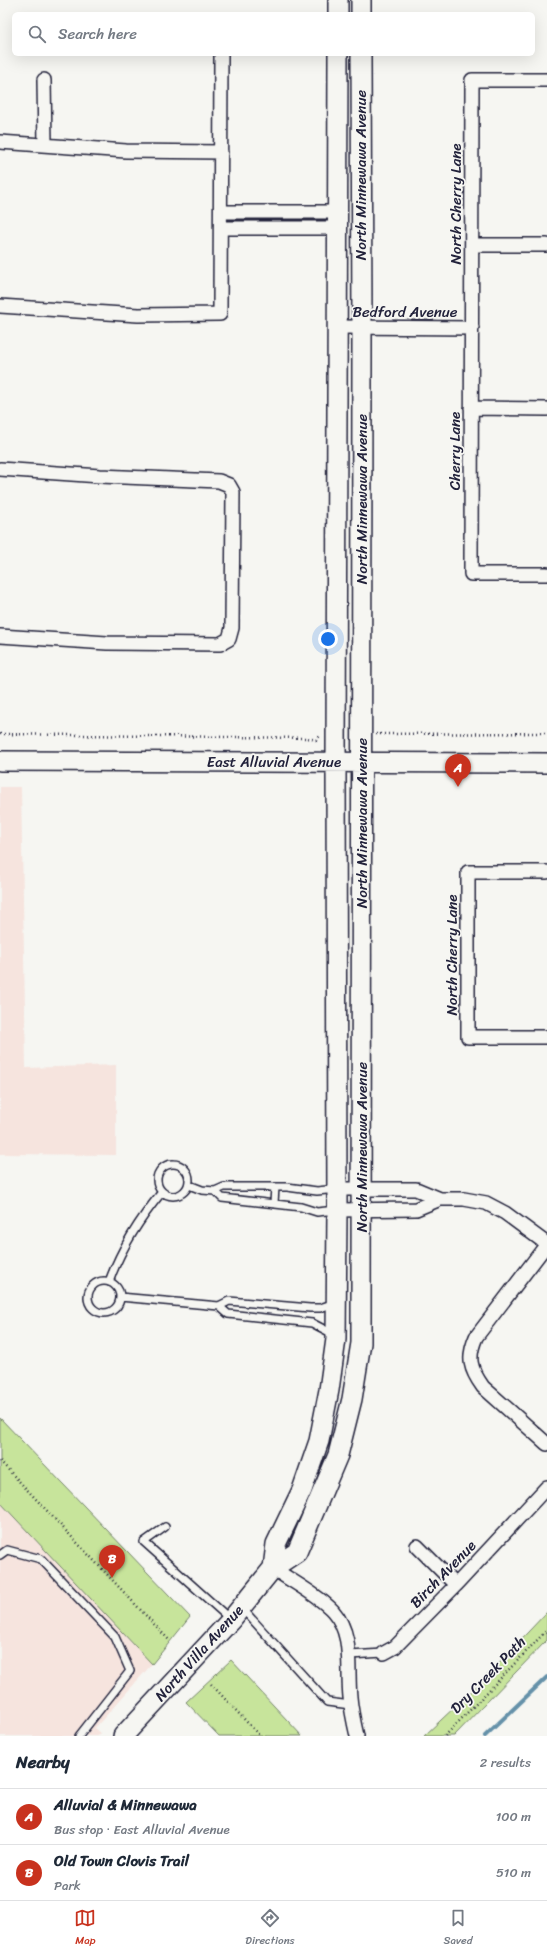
<!DOCTYPE html>
<html lang="en">
<head>
<meta charset="utf-8">
<style>
  :root { --surface:#fff; --page:#f2f2f3; --text:#1f2937; --muted:#747a83; --line:#e0e1e3; --accent:#c8321e }
  body { margin:0; font-family:Sriracha,sans-serif; background:var(--page); color:var(--text) }
  .you { position:absolute; left:328px; top:639px; width:14px; height:14px; margin:-10px; border:3px solid #fff; border-radius:50%; background:#1a73e8; box-shadow:0 0 0 6px #1a73e833 }
  .badge { display:grid; place-items:center; width:26px; height:26px; border-radius:50%; background:var(--accent); color:#fff; font-size:13px; font-weight:700 }
  .pin { position:absolute; translate:-50% -33px; filter:drop-shadow(0 1px 2px #0008) }
  .pin::after { content:''; position:absolute; top:21px; width:14px; height:12px; background:inherit; clip-path:polygon(0 0,100% 0,50% 100%) }
  .list { margin:0; padding:0; list-style:none }
  h2 { display:flex; justify-content:space-between; align-items:center; height:52px; margin:0; padding:0 16px; font-size:17px }
  h2 small { font-size:13px; font-weight:400; color:var(--muted) }
  .list li { display:grid; grid-template-columns:26px 1fr auto; gap:12px; align-items:center; box-sizing:border-box; height:56px; padding:0 16px; border-top:1px solid var(--line) }
  .list b { display:block; font-size:15px; white-space:nowrap }
  .list p { margin:0; font-size:13px; white-space:nowrap; color:var(--muted) }
  .list em { font-size:13px; font-style:normal; color:var(--muted) }
  .icon { flex:none; width:22px; height:22px; fill:none; stroke:currentColor; stroke-width:2; stroke-linecap:round; stroke-linejoin:round }
  .map { position:relative; flex:none; width:547px; height:1736px; overflow:hidden }
  .search { position:absolute; background:var(--surface); box-shadow:0 4px 16px #0002; left:12px; right:12px; top:12px; height:44px; display:flex; align-items:center; gap:10px; box-sizing:border-box; padding:0 14px; border-radius:6px; color:var(--muted); font-size:15px }
  .sheet { height:164px; background:var(--surface) }
  nav { display:flex; justify-content:space-around; align-items:center; box-sizing:border-box; height:56px; border-top:1px solid var(--line); background:var(--surface); font-size:11px; color:var(--muted) }
  nav a { display:grid; justify-items:center; gap:2px }
  nav .on { color:var(--accent) }
  .map>svg:first-child { display:block }
</style>
</head>
<body>
<div class="map">
<svg width="547" height="1736" viewBox="0 0 547 1736">
  <rect width="100%" height="100%" fill="#f6f6f2"/>
  <filter id="ink" filterUnits="userSpaceOnUse"><feTurbulence type="fractalNoise" baseFrequency=".025" numOctaves="2"/><feDisplacementMap in="SourceGraphic" scale="8" xChannelSelector="R" yChannelSelector="G"/><feConvolveMatrix kernelMatrix="1 2 1 2 8 2 1 2 1" color-interpolation-filters="sRGB"/></filter>
  <g filter="url(#ink)">
    <path fill="#f6e4de" d="M0,787H21L26,1068L116,1065V1155L0,1154Z
      M0,1502L152,1664L95,1728L101,1733L98,1736H0Z"/>
    <path fill="#c7e49b" stroke="#74836b" d="M0,1418L190,1617L152,1664L0,1502Z
      M547,1612V1640L454,1736H424L474,1689Z
      M231,1660L302,1736H219L186,1702Z"/>
    <g fill="none" stroke-linecap="round" stroke-linejoin="round">
      <path stroke="#6591a9" stroke-width="4" d="M485,1736L547,1677"/>
      <defs>
        <path id="lane" d="M157 1180a16 16 0 1 1 32 0a16 16 0 1 1-32 0Z
          M189,1185L202,1190L215,1191
          M274,1203L275,1187
          M336,1210L317,1212L301,1207L222,1198L215,1191L224,1187H287L317,1191L337,1189
          M88 1297a16 16 0 1 1 32 0a16 16 0 1 1-32 0Z
          M109,1282C121,1248 139,1220 162,1192
          M120,1297L219,1306
          M335,1335L312,1323L228,1314L219,1306L229,1301L310,1308H320L335,1303
          M165,1527L144,1542L231,1620
          M0,1555L7,1550L41,1559L115,1637L130,1671L79,1736
          M241,1607L327,1702L351,1705
          M349,1655L384,1653"/>
        <path id="street" d="M44,80L45,145
          M547,80H472L471,574H547
          M0,142L126,151L221,152
          M221,212H338
          M221,228H338
          M472,245H547
          M0,306L138,315L220,314L221,54
          M339,327L472,328
          M471,408L547,409
          M0,469L100,476L219,481L229,485L233,492L232,628L229,639L220,644L107,643L0,636
          M547,872H468V1037H547
          M337,1189H416L440,1199H464L486,1203L505,1213L547,1244
          M337,1210L416,1209L440,1199
          M547,1244L476,1337C467,1358 470,1369 483,1387L547,1444
          M417,1546L456,1585
          M273,1568C292,1582 317,1594 333,1611C354,1635 347,1667 350,1697C351,1710 354,1723 357,1736
          M384,1653L395,1647L456,1585L547,1487"/>
        <path id="secondary" d="M338,0V14
          M361,14V0
          M0,761L547,763
          M273,1568L276,1544L302,1490L319,1441L329,1390L336,1339L337,1210L336,762L338,54
          M123,1736L231,1620L273,1568L297,1552L338,1455L352,1399L361,1343L362,327L361,54"/>
      </defs>
      <use href="#lane" stroke="#22223b" stroke-width="10"/>
      <use href="#street" stroke="#22223b" stroke-width="16"/>
      <use href="#secondary" stroke="#22223b" stroke-width="22"/>
      <path stroke="#22223b" stroke-width="2.5" stroke-dasharray="1 3" stroke-linecap="butt" d="M0,734L307,738L316,740L321,735
        M376,734L547,733
        M0,1461L169,1640
        M211,1684L260,1736
        M445,1736L547,1630"/>
      <use href="#lane" stroke="#f6f6f2" stroke-width="7"/>
      <use href="#street" stroke="#f6f6f2" stroke-width="13"/>
      <use href="#secondary" stroke="#f6f6f2" stroke-width="19"/>
    </g>
  </g>
  <g text-anchor="middle" stroke-width="3.5" stroke-linejoin="round" paint-order="stroke">
    <g font-size="15" fill="#22223b" stroke="#f6f6f2">
      <text transform="translate(361 175) rotate(-90)" y="5">North Minnewawa Avenue</text>
      <text transform="translate(456 204) rotate(-90)" y="5">North Cherry Lane</text>
      <text x="405" y="317">Bedford Avenue</text>
      <text transform="translate(455 451) rotate(-90)" y="5">Cherry Lane</text>
      <text transform="translate(362 499) rotate(-90)" y="5">North Minnewawa Avenue</text>
      <text x="274" y="767">East Alluvial Avenue</text>
      <text transform="translate(362 823) rotate(-90)" y="5">North Minnewawa Avenue</text>
      <text transform="translate(452 955) rotate(-90)" y="5">North Cherry Lane</text>
      <text transform="translate(362 1147) rotate(-90)" y="5">North Minnewawa Avenue</text>
      <text transform="translate(443 1574) rotate(-46)" y="5">Birch Avenue</text>
      <text transform="translate(199 1653) rotate(-48)" y="5">North Villa Avenue</text>
      <text transform="translate(488 1675) rotate(-46)" y="5">Dry Creek Path</text>
    </g>
  </g>
</svg>
<div class="you"></div>
<div class="pin badge" style="left:458px;top:787px">A</div>
<div class="pin badge" style="left:112px;top:1578px">B</div>
<div class="search"><svg class="icon" aria-label="search" viewBox="0 0 24 24"><circle cx="10" cy="10" r="6"/><path d="M15 15l6 6"/></svg>Search here</div>
</div>
<section class="sheet">
<h2>Nearby<small>2 results</small></h2>
<ul class="list">
<li><span class="badge">A</span><div><b>Alluvial &amp; Minnewawa</b><p>Bus stop · East Alluvial Avenue</p></div><em>100 m</em></li>
<li><span class="badge">B</span><div><b>Old Town Clovis Trail</b><p>Park</p></div><em>510 m</em></li>
</ul>
</section>
<nav>
<a class="on"><svg class="icon" aria-label="map" viewBox="0 0 24 24"><path d="M3 6l6-2 6 2 6-2v14l-6 2-6-2-6 2zM9 4v14M15 6v14"/></svg>Map</a>
<a><svg class="icon" aria-label="directions" viewBox="0 0 24 24"><path d="M12 3l9 9-9 9-9-9zM9 14v-3h6M13 9l2 2-2 2"/></svg>Directions</a>
<a><svg class="icon" aria-label="saved" viewBox="0 0 24 24"><path d="M7 4h10v16l-5-4-5 4z"/></svg>Saved</a>
</nav>
</body>
</html>
